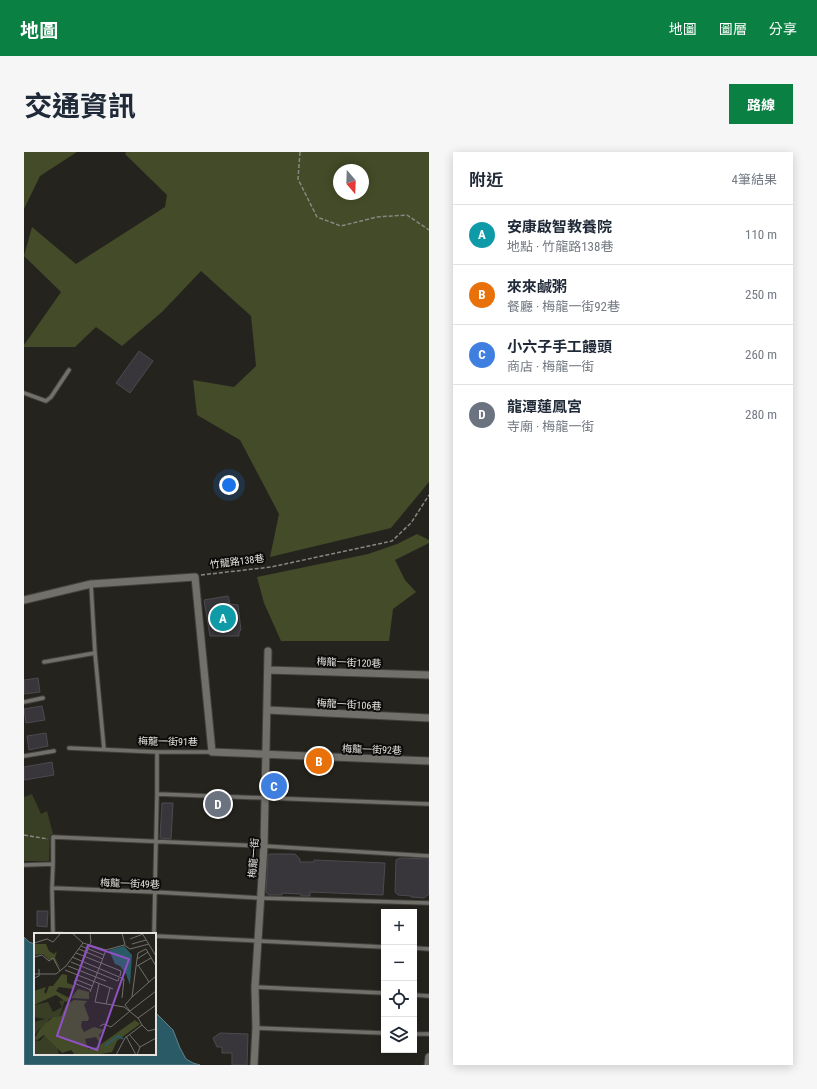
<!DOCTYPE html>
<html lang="zh-TW">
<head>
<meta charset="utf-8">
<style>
  :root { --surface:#fff; --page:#f6f6f7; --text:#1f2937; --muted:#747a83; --line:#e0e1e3; --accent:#0b8043 }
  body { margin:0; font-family:"Roboto Condensed","Noto Sans TC",sans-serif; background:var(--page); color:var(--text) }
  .controls { position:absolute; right:12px; bottom:12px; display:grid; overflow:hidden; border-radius:0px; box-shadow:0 2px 10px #0003 }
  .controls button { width:36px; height:36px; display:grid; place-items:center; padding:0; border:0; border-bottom:1px solid var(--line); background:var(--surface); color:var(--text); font:20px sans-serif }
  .compass { position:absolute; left:309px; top:12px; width:36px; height:36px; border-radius:50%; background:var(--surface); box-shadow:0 2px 10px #0003; rotate:161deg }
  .you { position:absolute; left:205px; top:333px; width:14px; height:14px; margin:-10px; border:3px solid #fff; border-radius:50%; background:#1a73e8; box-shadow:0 0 0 6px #1a73e833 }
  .badge { display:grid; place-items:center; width:26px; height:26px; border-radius:50%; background:var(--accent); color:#fff; font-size:13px; font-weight:700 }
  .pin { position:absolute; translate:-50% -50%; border:2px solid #fff; box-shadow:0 1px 4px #0006 }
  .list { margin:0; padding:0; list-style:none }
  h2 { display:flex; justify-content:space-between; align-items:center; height:52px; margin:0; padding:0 16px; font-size:17px }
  h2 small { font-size:13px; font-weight:400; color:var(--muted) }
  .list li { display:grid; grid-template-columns:26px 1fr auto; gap:12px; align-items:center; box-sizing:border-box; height:60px; padding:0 16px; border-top:1px solid var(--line) }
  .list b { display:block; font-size:15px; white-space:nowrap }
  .list p { margin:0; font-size:13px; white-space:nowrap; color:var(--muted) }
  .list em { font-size:13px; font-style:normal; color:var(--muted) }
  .icon { flex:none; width:22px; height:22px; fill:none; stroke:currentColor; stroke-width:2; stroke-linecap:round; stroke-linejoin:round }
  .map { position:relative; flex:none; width:405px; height:913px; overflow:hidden; border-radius:0px }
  header { display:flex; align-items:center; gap:24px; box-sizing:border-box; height:56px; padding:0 20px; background:var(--accent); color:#fff }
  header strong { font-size:19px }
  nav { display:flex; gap:22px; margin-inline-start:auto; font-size:14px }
  .intro { display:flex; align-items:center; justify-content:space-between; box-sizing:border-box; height:96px; padding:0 24px }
  h1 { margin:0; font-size:28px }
  .button { padding:10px 18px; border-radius:0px; background:var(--accent); color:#fff; font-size:14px; font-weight:700 }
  main { display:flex; gap:24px; padding:0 24px }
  aside { flex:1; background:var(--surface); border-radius:0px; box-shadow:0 2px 10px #0003 }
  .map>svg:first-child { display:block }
</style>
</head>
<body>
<header>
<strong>地圖</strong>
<nav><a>地圖</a><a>圖層</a><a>分享</a></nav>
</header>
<div class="intro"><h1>交通資訊</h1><a class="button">路線</a></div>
<main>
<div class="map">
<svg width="405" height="913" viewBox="0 0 405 913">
  <rect width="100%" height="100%" fill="#25231e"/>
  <path fill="#383f24" d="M8,642L17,662L23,659L29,682L26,683L25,709H0V645Z"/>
  <path fill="#434b28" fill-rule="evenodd" d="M0,0H53L16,24L0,57Z
    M102,0H405V330L367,376L246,405L255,362L216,288L173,263L169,228L210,235L232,214L227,164L177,119L138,160L98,194L72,175L51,195H0V193L37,140L0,104L8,75L52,112L141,55L143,43L101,2ZM315,18H339V42H315Z
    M393,382L405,388V391L371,408L381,428L392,440L369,457L365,489H257L240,451L233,425L344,402L373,392Z"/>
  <path fill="#2a5a66" stroke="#62838b" d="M0,785L5,790L11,792V902H131V860L149,878L156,896L162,907L169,911L176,913H0Z"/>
  <path fill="#38363b" stroke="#4d4a4f" d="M115,199L129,209L106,241L92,231Z
    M204,444L206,452L214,453L217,478L215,480V484H186L180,448Z
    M14,526L16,540L0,542V528Z
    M18,554L21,568L2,571L0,557Z
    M22,581L24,594L5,598L3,584Z
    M28,610L30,623L0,628V615Z
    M190,647L199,648V659L189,658Z
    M138,651H149L147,687L136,686Z
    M246,702H271L276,707V710H290V708L361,711L359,743L286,740V744H277V742L258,741V743H245L242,740L244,703Z
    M376,706L405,707V742L400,746L387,745V744L374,743L371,740L372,708Z
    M13,759H24L23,775L13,774Z
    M196,881L224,882L223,913H208V901H198V895H193L189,886Z"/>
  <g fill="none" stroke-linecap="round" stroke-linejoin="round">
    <defs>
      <path id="service" d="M0,241L22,249L27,245L45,218
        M67,432L71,501L80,597
        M20,510L71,501
        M0,550L19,546
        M45,596L133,600H188
        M0,604L30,599
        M133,642L405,652
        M29,712V685L240,694L405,704
        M0,713L29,712L28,736L130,740L236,746L405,751
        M28,736L29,782H38
        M130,782L133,642V600
        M131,784L360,795
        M390,796L405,797
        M231,835L360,841
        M390,843L405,844
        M232,876L360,881
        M390,882H405"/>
      <path id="minor" d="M0,448L67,432L171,425L188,600L405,609
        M244,518L405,523
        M243,558L405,566
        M230,913L232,876L231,835L240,694L244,499
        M404,913L405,905"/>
    </defs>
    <use href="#service" stroke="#42403c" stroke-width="5.5"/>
    <use href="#minor" stroke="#42403c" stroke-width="9"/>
    <path stroke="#898783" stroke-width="1.5" stroke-dasharray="4 2" stroke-linecap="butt" d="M276,0L274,27L293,65L317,74L353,65L383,63L405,78
      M177,423L247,415L368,389L387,371L405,343
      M0,683L24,687"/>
    <use href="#service" stroke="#72706b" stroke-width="3.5"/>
    <use href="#minor" stroke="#72706b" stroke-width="7"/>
  </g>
  <g text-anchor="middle" stroke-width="4" stroke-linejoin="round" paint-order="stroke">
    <g font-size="10" fill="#e5e3e0" stroke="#0d0c0a">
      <text transform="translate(213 409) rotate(-7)" y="4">竹龍路138巷</text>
      <text transform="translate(325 510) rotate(2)" y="4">梅龍一街120巷</text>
      <text transform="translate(325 552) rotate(3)" y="4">梅龍一街106巷</text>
      <text transform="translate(144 589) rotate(1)" y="4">梅龍一街91巷</text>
      <text transform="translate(348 597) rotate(2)" y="4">梅龍一街92巷</text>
      <text transform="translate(229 706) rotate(-86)" y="4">梅龍一街</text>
      <text transform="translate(106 731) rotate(2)" y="4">梅龍一街49巷</text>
    </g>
  </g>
  <g transform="translate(10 781)">
    <rect width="122" height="122" fill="#25231e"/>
    <path d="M31,67L26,83L15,86L13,92L5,96L0,103V89L11,86L0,84V72L14,69L19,79L28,74L25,68ZM20,99L25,122H0V107L6,108L10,103Z" fill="#383f24"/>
    <path d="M0,11H12L15,18L20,21L23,18L21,25L27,36L19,26L15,27L9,21L0,22ZM28,41L33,42V50L39,52L40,56L25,54L22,58L37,66L32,69L22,62L0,72V58L12,54L10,59L12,61L15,53H19ZM44,56L55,59V66L37,65ZM40,67L53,68L50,72L55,85L54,88H48L47,93L50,99L60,94L70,97L65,102L67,106L65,109L62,104L51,106L54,116L63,114L101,87L106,91L83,108L78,119L62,122H41L37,117L28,120L10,102L3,107L0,106L6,96L19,84L27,83L32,72Z" fill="#434b28"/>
    <path d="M90,13L98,22L96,52L92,41L86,33L81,31L75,17Z" fill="#2a5a66"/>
    <path fill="none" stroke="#2a5a66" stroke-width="2" d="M71,113L84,103L89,106"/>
    <path fill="none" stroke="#72706c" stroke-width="1" d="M38,0L49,10L72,17L90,12L96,16L115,11M56,0L57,9L40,50L57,57M88,0L91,12M108,0L122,23M96,6L109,1M0,10L13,6L19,9L27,0M98,11L112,7M47,13L70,22M45,16L69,26M114,19L103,26L98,64L91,72L96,78L122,58M42,20L87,38L86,43M0,24L8,22L15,28L19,25L26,38M38,24L90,46L88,65M103,26L104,20L112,16L122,33M37,29L84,48L85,45M104,32L115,49M34,33L72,48M103,33L117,25M31,37L79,56M0,41H22L32,33L49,10M0,45L5,43V36M41,46L58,53M65,51L61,69L90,74L104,85M56,59L72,17M98,64L122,43M72,71L76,55M108,92L114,98L122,96M66,93L70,91L77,94L96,78M95,101L106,114M92,103L102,122M82,122L91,105L108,92L104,85L122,72M103,122L106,114L122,105"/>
    <path fill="#9051c6" fill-opacity="0.15" stroke="#9051c6" stroke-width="2" d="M54,12L95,26L63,117L23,103Z"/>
    <rect width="122" height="122" fill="none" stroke="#e5e3e0" stroke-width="2"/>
  </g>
</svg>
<div class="controls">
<button>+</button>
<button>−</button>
<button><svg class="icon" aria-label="locate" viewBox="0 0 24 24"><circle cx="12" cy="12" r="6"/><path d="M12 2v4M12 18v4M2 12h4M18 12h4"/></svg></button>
<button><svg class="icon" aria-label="layers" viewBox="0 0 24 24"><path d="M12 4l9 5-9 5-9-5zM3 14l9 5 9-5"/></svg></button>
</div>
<svg class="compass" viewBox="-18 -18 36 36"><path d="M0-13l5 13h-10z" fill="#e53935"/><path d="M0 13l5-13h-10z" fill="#747a83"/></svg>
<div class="you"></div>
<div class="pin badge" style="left:199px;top:466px;background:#0f9aa8">A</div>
<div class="pin badge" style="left:295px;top:609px;background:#e8710a">B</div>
<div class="pin badge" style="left:250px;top:634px;background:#3f7fe0">C</div>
<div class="pin badge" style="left:194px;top:652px;background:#6b7280">D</div>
</div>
<aside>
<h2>附近<small>4筆結果</small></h2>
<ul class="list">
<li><span class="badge" style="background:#0f9aa8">A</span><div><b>安康啟智教養院</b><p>地點 · 竹龍路138巷</p></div><em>110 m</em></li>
<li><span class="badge" style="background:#e8710a">B</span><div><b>來來鹹粥</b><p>餐廳 · 梅龍一街92巷</p></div><em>250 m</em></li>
<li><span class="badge" style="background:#3f7fe0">C</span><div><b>小六子手工饅頭</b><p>商店 · 梅龍一街</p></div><em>260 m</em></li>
<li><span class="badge" style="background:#6b7280">D</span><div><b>龍潭蓮鳳宮</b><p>寺廟 · 梅龍一街</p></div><em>280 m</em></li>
</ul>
</aside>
</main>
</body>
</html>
